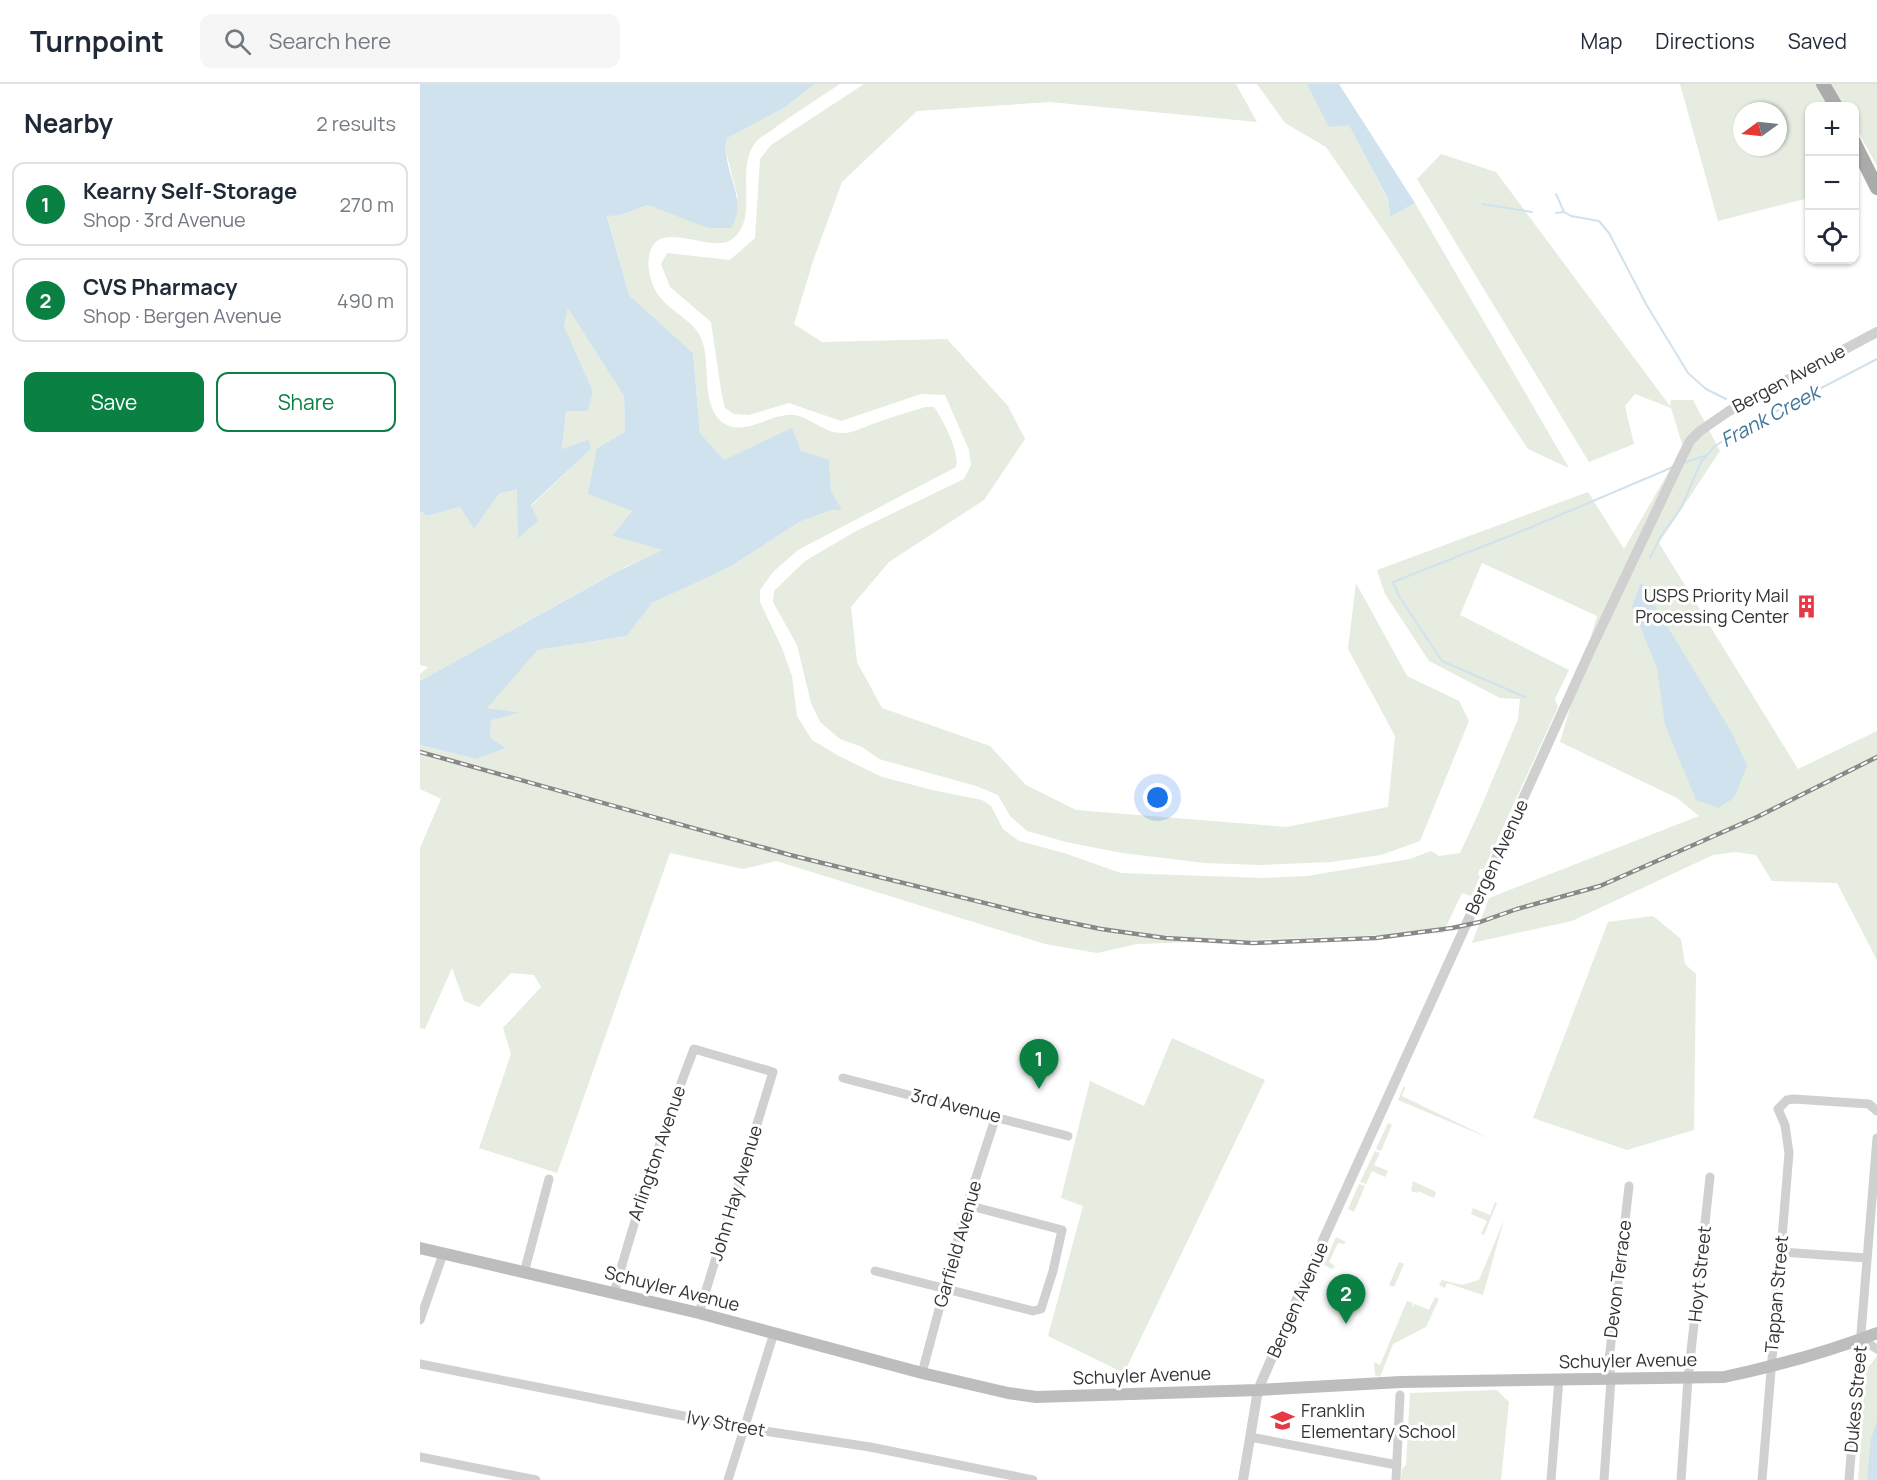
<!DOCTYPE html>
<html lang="en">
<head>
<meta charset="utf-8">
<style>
  :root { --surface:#fff; --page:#f6f6f7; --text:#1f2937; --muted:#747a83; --line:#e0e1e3; --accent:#0b8043 }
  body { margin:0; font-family:Manrope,sans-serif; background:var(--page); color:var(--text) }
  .controls { position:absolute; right:18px; top:18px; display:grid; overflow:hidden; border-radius:12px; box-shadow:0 2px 4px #0004 }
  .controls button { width:54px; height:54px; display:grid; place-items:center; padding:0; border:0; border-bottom:2px solid var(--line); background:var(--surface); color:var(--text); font:30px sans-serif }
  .compass { position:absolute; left:1313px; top:18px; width:54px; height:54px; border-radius:50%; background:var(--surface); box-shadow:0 2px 4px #0004; rotate:255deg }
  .you { position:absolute; left:738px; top:714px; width:21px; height:21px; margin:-15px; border:4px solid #fff; border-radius:50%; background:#1a73e8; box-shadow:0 0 0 9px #1a73e833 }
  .badge { display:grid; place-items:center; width:39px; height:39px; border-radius:50%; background:var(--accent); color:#fff; font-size:20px; font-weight:700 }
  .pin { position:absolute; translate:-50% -50px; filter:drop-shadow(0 2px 3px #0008) }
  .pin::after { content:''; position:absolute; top:32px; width:21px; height:18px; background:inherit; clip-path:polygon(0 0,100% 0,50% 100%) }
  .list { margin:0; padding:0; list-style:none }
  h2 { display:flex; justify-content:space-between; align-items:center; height:78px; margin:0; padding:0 24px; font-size:26px }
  h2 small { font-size:20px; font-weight:400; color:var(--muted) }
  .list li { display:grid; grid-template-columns:39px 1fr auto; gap:18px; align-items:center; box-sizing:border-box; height:84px; margin:0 12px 12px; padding:0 12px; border:2px solid var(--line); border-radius:12px }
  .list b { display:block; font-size:22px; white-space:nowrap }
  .list p { margin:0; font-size:20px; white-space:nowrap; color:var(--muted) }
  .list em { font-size:20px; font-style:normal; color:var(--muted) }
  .actions { display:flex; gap:12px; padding:18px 24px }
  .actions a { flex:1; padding:14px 0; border:2px solid var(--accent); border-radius:12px; text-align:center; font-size:21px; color:var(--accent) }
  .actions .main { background:var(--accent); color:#fff }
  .icon { flex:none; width:33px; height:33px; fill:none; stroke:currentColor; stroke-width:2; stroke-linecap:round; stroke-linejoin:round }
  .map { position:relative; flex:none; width:1457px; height:1396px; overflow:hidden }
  header { display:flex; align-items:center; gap:36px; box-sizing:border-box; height:84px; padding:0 30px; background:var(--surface); border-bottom:2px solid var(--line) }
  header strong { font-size:28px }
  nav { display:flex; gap:33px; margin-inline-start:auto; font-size:21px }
  .search { width:420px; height:54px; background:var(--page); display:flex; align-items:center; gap:15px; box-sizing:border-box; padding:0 21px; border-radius:12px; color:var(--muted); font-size:22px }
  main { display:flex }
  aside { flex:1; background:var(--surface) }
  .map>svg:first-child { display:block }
</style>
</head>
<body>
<header>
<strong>Turnpoint</strong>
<div class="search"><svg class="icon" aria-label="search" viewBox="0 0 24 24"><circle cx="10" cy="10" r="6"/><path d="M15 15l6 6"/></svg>Search here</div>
<nav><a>Map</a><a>Directions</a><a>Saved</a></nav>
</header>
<main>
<aside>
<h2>Nearby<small>2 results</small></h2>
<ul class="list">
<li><span class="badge">1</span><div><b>Kearny Self-Storage</b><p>Shop · 3rd Avenue</p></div><em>270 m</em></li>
<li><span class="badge">2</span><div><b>CVS Pharmacy</b><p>Shop · Bergen Avenue</p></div><em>490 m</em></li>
</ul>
<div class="actions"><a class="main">Save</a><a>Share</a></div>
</aside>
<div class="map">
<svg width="1457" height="1396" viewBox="0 0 1457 1396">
  <rect width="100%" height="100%" fill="#fff"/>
  <path fill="#e6ecdf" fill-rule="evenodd" d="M395,0H420C396,16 372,31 349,48C344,51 338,55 335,59C314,87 341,135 311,156C291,169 243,137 231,165C225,180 230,200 239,212C247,223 263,232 273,242C296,266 278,306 297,333C318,359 350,328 374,331C392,334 405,350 424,349C432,349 442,344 450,341C469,334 487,328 506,323H514C523,336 540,368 536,383L378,466L353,488L340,506V518L362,564L372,592L377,632L392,656L419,672L462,693L517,707L562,716L571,722L583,745L599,757L644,769L701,789L843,794L887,792L990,775L1011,767L1019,772L1040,769L1059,728L1098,635L1100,615L1080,614L1009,577L965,510L957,486L1168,408L1204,465L1263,363L1251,324L1215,310L1205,322L1214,360L1169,378L997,95L1021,70L1076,88L1250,322L1251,316H1273L1300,367L1239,459L1378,685L1457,647V876L1417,799L1352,797L1336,771L1315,768L1293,771L1152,837L1052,859L1069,814L1279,732L1257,714L1140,658L1177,532L1062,479L1040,531L1149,586L1135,615L1138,623L1064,785H1060L1058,790L1060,793L1051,812L1042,809L1023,849L717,860L677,869L625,860L356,777L323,785L250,769L137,1089L59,1064L91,970L83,944L121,903L114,891L91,889L59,923L44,917L32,884L5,945L0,944V764L21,715L0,705V661L56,675L86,664L70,653L71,635L98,630L66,624L118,566L207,552L232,519L310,483L379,438L412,426L409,376H304L280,349L273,269L209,211L187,131H200L228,121L245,127L318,114L306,68V54L364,24Z
    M444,0H816L837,38L630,18L497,27L422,98L393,177L374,240L402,258L527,255L588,322L605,355L564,416L469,478L431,523L437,578L462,624L570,662L606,701L656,726L866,743L968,723L975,652L928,565L936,499L987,592L1039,617L1049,637L1000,757L961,771L911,778L841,781L785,779L702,769L646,758L607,747L590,732L578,711L556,702L459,675L442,663L420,655L400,638L391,619L377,561L353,518L354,507L385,477L438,446L544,395L551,381L549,366L525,311L501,310L421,337L369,319L329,331L314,330L305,324L301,306L291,238L250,203L241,180L247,169L310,176L335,154L340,75L351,61Z
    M837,0H887L892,8L929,40L968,116L970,133L995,119L1149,384L1108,365L972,159L906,63L865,39Z
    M1260,0H1400L1410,22H1390L1389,114L1298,137ZM1322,27H1358V63H1322Z
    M1411,0H1457V82L1435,42L1434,22H1424Z
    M148,223L204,312L205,348L177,364L212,427L192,452L244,466L205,483L0,597V590L8,583L0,581V427L7,432L40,423L54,445L80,409L98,406V453L111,422L171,365L168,355L142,365L146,327L173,307L144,242Z
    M1233,832L1261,855L1265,880L1276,890L1274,1046L1207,1066L1113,1034L1188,838Z
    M752,954L845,996L704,1289L628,1252L663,1122L641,1114L670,997L724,1022Z
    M984,1002L985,1004L982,1012L1071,1055L978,1016Z
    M968,1039L972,1041L961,1067L956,1065Z
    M955,1067L960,1069L954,1081L968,1087L965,1093L952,1087L946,1100L940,1098Z
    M993,1097L1016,1108L1014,1114L998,1107L997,1109L991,1107Z
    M939,1100L945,1102L934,1128L928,1125Z
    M1075,1118L1077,1119L1064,1151L1061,1150L1067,1137L1051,1130L1053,1124L1070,1131Z
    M1084,1136L1063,1211L1027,1199L1025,1204L1019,1201L1022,1196L1042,1201L1059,1196Z
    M916,1153L926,1158L924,1160L918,1159L909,1178L915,1182L912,1185L904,1181Z
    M979,1178L984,1180L974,1203L969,1201Z
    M1015,1213L1019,1215L1006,1243L973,1260L960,1293L955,1291L954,1278L960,1281L987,1217L993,1219L992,1223L995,1220L1009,1226Z
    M1457,1272V1396H1438L1446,1286Z
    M1077,1306L1089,1318L1081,1396H981L982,1385L986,1381L990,1309Z"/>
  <path fill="#cfe2ee" d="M0,0H395L364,24L307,54C306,58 305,64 306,68C308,95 327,118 311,144H288L228,121L200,131L187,132L209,211L273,269L280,349L304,376L372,344L381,367L409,376L411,407L422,426H412L379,438L310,483L232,519L207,552L118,566L67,624L100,629L71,636L70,653L86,664L56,675L0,661V597L200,486L243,466L192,452L212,427L168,410L177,364L205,348L204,312L148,224L144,242L173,307L168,327H146L142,365L169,355L171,365L111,421L118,437L98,454L97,406L80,409L54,445L40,423L7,432L0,427Z
    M887,0H919L995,119L970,133L968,115L929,41L909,43Z
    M1221,499L1312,649L1327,682L1314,714L1298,724L1276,716L1245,641L1237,584L1212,522Z
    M1457,1338V1396H1447L1451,1354Z"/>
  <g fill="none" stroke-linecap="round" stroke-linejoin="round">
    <path stroke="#cfe2ee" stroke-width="2" d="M1136,110L1144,128L1151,132L1179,137L1189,149L1226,220L1268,289L1286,305L1306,315
      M1062,120L1112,128
      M1136,129L1144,128
      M1264,379L1287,371
      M1230,474L1241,452L1261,424L1281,378L1295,362L1326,343L1457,275
      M1105,613L1022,577L979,512L973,498L1107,445L1253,383"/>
    <path stroke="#d0d0d0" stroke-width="9" d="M423,994L648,1052
      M1361,1168L1447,1174
      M455,1187L613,1227L621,1225L633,1187L642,1146L547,1121
      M104,1189L129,1095
      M194,1209C217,1127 243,1045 274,965L353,988L279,1229
      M0,1236L23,1170
      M1441,1255L1457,1265
      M0,1280L325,1344L450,1363L613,1396
      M502,1289L547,1121L576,1032
      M830,1353L977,1381
      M0,1373L116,1396
      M308,1396L354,1249
      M976,1396L980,1311
      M1131,1396L1139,1295
      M1184,1396L1191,1295L1189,1276L1209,1102
      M1261,1396L1268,1295L1290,1093
      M1342,1396L1369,1069L1365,1041L1358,1025L1367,1016L1374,1015L1449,1020L1457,1027
      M1429,1396L1457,1054"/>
    <path stroke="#d0d0d0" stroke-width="10" d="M823,1396L838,1306L886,1194L1170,567L1262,373L1270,357L1280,347L1309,327L1457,248"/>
    <path stroke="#bdbdbd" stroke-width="12" d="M0,1164L279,1229L502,1289L588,1309L616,1313L838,1306L981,1298L1304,1293C1356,1282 1407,1268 1457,1249"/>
    <path stroke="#ababab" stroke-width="14" d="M1403,0L1416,22
      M1434,58L1457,104"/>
    <defs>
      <path id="rail" d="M0,668L370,771L613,831L681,845L745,854L833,859L956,854L1032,844L1060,838L1097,825L1180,802L1337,733L1457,673"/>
    </defs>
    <use href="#rail" stroke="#888" stroke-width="4.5"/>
    <use href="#rail" stroke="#fff" stroke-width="2" stroke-dasharray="7" stroke-linecap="butt"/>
  </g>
  <defs>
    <symbol id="building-bare" viewBox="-9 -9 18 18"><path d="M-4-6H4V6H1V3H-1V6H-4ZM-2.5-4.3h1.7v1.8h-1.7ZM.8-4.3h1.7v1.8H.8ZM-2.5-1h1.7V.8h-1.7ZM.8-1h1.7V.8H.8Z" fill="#e63946" stroke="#fff" stroke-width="2.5" paint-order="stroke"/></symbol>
    <symbol id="school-bare" viewBox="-9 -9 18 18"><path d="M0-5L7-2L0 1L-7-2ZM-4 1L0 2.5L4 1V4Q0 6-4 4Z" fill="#e63946" stroke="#fff" stroke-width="2.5" paint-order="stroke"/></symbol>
  </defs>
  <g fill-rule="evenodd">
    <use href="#building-bare" x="1370" y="506" width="33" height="33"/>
    <use href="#school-bare" x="846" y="1320" width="33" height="33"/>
  </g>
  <g text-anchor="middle" stroke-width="6" stroke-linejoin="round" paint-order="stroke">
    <g font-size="18" fill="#333" stroke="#fff">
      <text transform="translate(1369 295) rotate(-28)" y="6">Bergen Avenue</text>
      <text transform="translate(1077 773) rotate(-65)" y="6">Bergen Avenue</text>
      <text transform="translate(536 1022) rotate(14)" y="6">3rd Avenue</text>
      <text transform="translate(237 1069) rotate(-71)" y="6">Arlington Avenue</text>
      <text transform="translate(316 1109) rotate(-73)" y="6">John Hay Avenue</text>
      <text transform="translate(538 1160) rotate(-74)" y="6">Garfield Avenue</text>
      <text transform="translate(1280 1190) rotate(-84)" y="6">Hoyt Street</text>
      <text transform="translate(1198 1195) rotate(-83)" y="6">Devon Terrace</text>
      <text transform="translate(252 1205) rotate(14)" y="6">Schuyler Avenue</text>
      <text transform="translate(1357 1210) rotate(-85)" y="6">Tappan Street</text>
      <text transform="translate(878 1216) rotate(-66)" y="6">Bergen Avenue</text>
      <text transform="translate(1208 1277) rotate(-1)" y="6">Schuyler Avenue</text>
      <text transform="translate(722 1292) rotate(-2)" y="6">Schuyler Avenue</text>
      <text transform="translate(1436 1315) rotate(-85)" y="6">Dukes Street</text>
      <text transform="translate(306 1340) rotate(10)" y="6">Ivy Street</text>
    </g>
    <g font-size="18" fill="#333" stroke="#fff" text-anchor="end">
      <text x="1369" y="518">USPS Priority Mail<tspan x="1369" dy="21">Processing Center</tspan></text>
      <text x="881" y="1333" text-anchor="start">Franklin<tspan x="881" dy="21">Elementary School</tspan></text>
    </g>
    <g font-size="20" font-style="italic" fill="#3f7597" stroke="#fff">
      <text transform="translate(1350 332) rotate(-28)" y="7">Frank Creek</text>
    </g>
  </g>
</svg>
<div class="controls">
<button>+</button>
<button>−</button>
<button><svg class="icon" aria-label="locate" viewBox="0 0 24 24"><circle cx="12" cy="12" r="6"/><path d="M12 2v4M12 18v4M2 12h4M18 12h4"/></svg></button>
</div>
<svg class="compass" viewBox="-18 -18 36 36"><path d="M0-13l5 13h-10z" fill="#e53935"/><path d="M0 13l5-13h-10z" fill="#747a83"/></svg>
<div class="you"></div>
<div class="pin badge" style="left:619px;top:1005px">1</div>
<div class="pin badge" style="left:926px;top:1240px">2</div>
</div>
</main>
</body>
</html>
